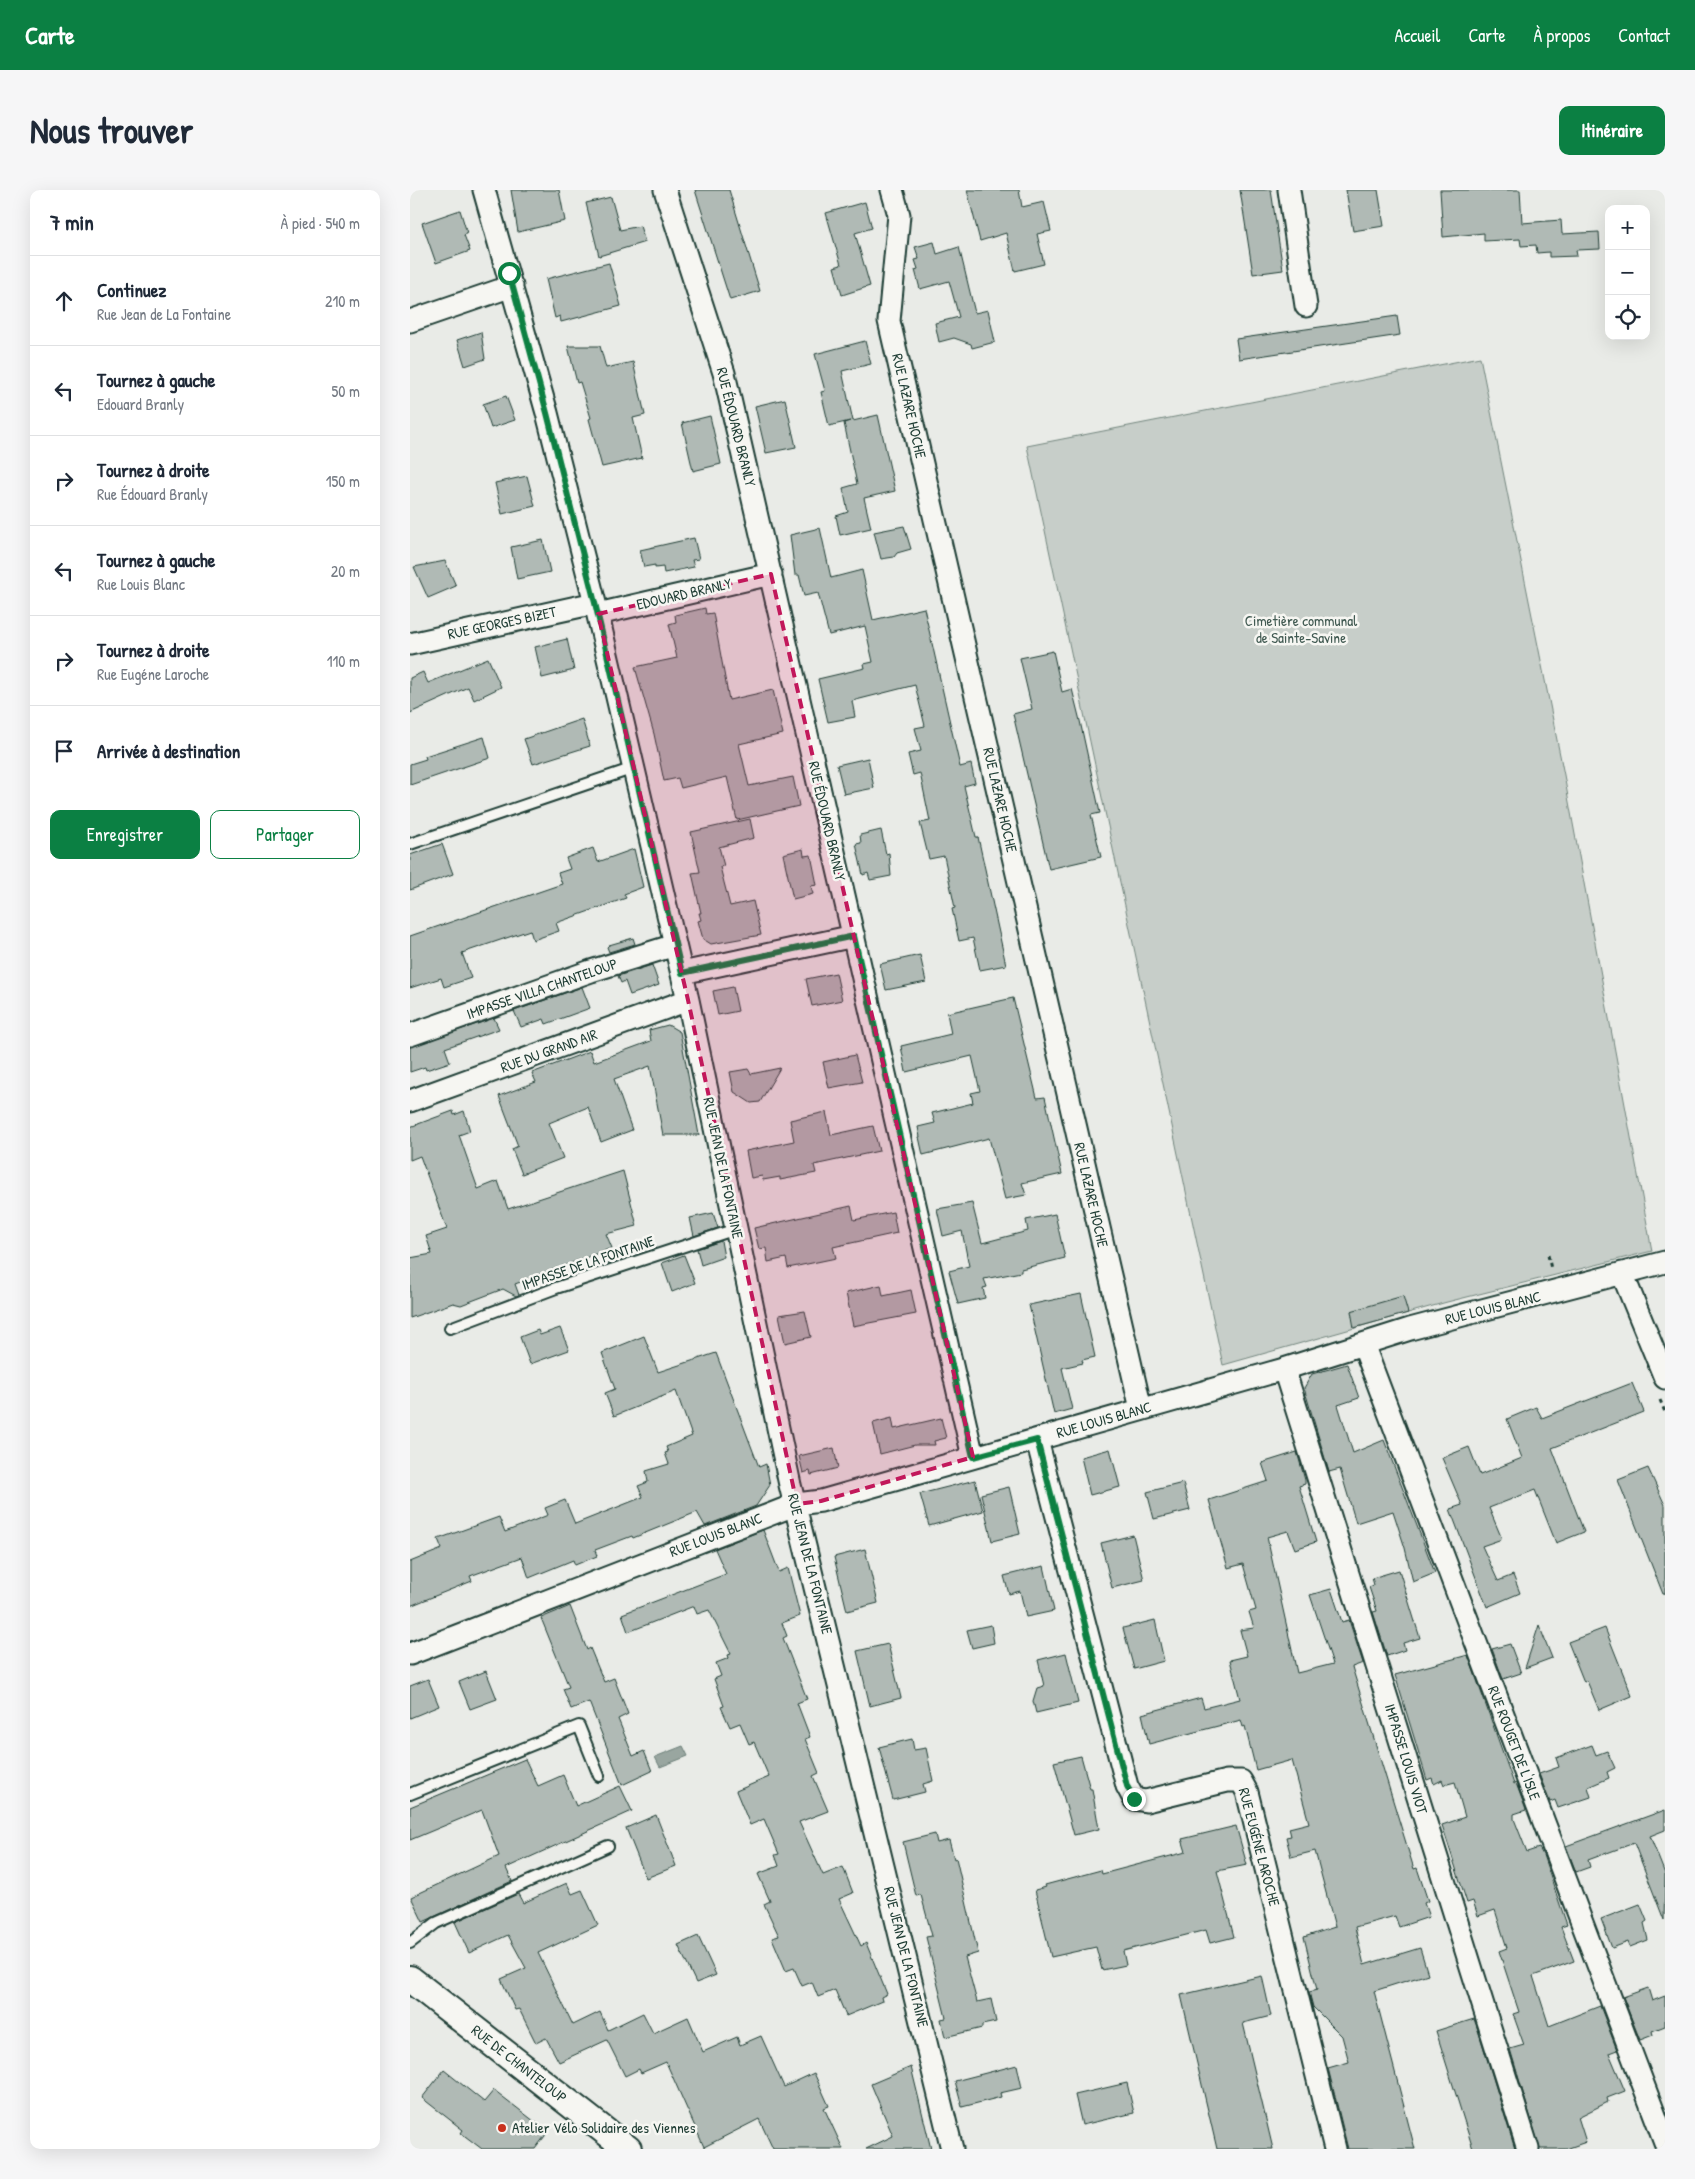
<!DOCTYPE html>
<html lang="fr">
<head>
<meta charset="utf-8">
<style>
  :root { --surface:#fff; --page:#f6f6f7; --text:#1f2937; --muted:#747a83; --line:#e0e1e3; --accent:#0b8043 }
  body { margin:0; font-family:"Patrick Hand",sans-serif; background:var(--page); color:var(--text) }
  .controls { position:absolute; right:15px; top:15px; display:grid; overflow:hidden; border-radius:10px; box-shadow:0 5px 20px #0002 }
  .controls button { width:45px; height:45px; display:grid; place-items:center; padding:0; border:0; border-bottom:1px solid var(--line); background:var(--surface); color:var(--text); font:25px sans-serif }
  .stop { position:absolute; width:15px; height:15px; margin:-11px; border:4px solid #0b8043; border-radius:50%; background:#fff }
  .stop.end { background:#0b8043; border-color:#fff; box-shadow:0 1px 5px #0008 }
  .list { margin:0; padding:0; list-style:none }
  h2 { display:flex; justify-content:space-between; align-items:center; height:65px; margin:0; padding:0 20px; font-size:21px }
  h2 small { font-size:16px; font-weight:400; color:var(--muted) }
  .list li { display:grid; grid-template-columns:32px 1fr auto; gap:15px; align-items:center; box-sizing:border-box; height:90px; padding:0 20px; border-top:1px solid var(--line) }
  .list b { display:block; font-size:19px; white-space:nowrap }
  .list p { margin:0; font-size:16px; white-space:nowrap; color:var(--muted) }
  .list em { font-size:16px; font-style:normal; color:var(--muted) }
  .actions { display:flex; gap:10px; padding:15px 20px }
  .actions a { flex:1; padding:11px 0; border:1px solid var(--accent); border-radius:10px; text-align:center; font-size:18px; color:var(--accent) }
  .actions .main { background:var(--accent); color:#fff }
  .icon { flex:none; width:28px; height:28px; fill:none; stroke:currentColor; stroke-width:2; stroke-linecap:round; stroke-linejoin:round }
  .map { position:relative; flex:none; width:1255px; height:1959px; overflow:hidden; border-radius:10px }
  header { display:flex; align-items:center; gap:30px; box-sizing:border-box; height:70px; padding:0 25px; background:var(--accent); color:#fff }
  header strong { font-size:24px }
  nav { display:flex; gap:28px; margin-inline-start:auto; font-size:18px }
  .intro { display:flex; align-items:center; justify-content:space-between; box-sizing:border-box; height:120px; padding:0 30px }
  h1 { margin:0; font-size:35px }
  .button { padding:12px 22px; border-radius:10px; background:var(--accent); color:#fff; font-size:18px; font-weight:700 }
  main { display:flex; gap:30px; padding:0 30px }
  aside { flex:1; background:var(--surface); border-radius:10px; box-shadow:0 5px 20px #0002 }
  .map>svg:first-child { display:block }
</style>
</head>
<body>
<header>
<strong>Carte</strong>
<nav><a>Accueil</a><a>Carte</a><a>À propos</a><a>Contact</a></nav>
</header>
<div class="intro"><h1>Nous trouver</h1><a class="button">Itinéraire</a></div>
<main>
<aside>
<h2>7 min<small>À pied · 540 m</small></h2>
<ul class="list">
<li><svg class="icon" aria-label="ahead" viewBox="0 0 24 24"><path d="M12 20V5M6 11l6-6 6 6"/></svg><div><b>Continuez</b><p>Rue Jean de La Fontaine</p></div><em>210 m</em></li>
<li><svg class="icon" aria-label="left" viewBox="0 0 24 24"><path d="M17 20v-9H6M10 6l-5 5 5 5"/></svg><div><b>Tournez à gauche</b><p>Edouard Branly</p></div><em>50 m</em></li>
<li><svg class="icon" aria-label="right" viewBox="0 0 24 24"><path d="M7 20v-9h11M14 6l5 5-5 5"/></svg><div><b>Tournez à droite</b><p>Rue Édouard Branly</p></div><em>150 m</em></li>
<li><svg class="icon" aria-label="left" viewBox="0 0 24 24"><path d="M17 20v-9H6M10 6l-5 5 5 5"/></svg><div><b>Tournez à gauche</b><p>Rue Louis Blanc</p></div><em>20 m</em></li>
<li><svg class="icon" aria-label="right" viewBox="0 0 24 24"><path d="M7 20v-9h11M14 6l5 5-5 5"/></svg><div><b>Tournez à droite</b><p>Rue Eugéne Laroche</p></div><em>110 m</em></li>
<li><svg class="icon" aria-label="arrive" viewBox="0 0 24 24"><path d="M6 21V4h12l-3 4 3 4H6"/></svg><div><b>Arrivée à destination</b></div></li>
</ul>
<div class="actions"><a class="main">Enregistrer</a><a>Partager</a></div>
</aside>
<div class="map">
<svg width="1255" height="1959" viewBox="0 0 1255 1959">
  <rect width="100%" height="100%" fill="#e9ebe7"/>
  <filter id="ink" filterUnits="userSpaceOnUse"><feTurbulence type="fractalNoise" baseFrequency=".02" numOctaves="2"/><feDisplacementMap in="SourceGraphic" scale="10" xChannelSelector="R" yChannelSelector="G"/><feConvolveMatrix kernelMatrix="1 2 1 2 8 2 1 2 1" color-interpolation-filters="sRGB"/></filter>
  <g filter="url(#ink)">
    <path fill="#c7cec9" stroke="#73867e" d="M1070,167L1154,585L1242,1061L1037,1112L813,1175L617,256Z"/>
    <path fill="#99a6a0" stroke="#687c75" d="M273,1556L278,1566L250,1577L245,1567Z"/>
    <path fill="#b0bab5" stroke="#1f3d34" d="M101,0H149L155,31L108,42Z
      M285,0H319L350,101L320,110Z
      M557,0H609L612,17L634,12L641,41L627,44L634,74L605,81L596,43L570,51Z
      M830,0H861L873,80L843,84Z
      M936,0H968L974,36L943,41Z
      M1030,0H1110L1112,33L1151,30L1152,44L1189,42L1190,59L1166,60L1167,66L1139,67V62L1127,63L1126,55L1111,56L1110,49L1074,51V43L1033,47Z
      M201,7L210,40L230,36L235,52L189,66L176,13Z
      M455,12L462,38L445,43L460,96L432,105L424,77L431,75L416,23Z
      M50,20L57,43L54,45L60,61L26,73L12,33Z
      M524,52L527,64L549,57L565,123L578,120L585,152L562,158L561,154L544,148L529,152L525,133L549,127L539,91L510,99L505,80L508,79L505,70L509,69L505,57Z
      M199,73L211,116L151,132L150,126L145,128L136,89Z
      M987,126L990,145L829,169L826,149Z
      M71,142L75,169L55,176L47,150Z
      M455,151L461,174L432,181L443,231L468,225L485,301L454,308L461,338L430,345L426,326L438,322L433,298L447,294L434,233L440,231L419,236L411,202L415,201L405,164Z
      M158,156H190L196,178L223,172L235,225L223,228L232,268L192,277L179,229L181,228L170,192L167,193Z
      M96,206L105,230L81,238L73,214Z
      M375,209L386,257L356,263L345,216Z
      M300,226L311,274L283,281L272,233Z
      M117,286L125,316L92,324L85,293Z
      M494,336L501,359L487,363L484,367L471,369L464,342Z
      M410,338L421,388L452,380L463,430L514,418L550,577L561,574L565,593L554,596L566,647H568L596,775L570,780L563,748L549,751L542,719L545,718L534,666L519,669L510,633L520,631L510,583L503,585L498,564L511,561L505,538L515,536L505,495L442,511L445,527L418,532L408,489L455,478L454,474L463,472L455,436L419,445L408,403L394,406L389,385H385L380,345Z
      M284,348L289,369L282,370L284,377L254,383L253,377L245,378V375L234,377L230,360Z
      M133,350L140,382L107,389L101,357Z
      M35,371L46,396L18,408L4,377Z
      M295,418L296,424L303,423L319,510L363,500L373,544L329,554L339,596L383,587L389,616L327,630L317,587L271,598L268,588L254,591L244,544L225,477L267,468L259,434L266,432L265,425Z
      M157,449L164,480L132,488L125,457Z
      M643,461L652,502L662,499L670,531L690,623L681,625L691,667L639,679L603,524L622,519L610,468Z
      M78,468L91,497L64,510L58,497L0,523V488L13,482L18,493Z
      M172,529L180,556L123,574L114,549Z
      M74,547L80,568L0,595V574L16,569L15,566Z
      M458,568L464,598L434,604L427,575Z
      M340,629L344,648L309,657L314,676L310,677L320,716L343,711L351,745L301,754L293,749L288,731L291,730L289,723H291L282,683L290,682L281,642Z
      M471,640L476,664L479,663L481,686L460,690L458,683L453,685L446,654L451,653L450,645Z
      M32,654L43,684L0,700V665Z
      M183,658L188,672L224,659L233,697L214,704L216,708L146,733L149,741L123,750L120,740L52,763L61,788L34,797L31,788L0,798V746L152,694L148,683L160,679L156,668Z
      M393,659L394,666L401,665L407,695L401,696L403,704L383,709L373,664Z
      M223,748L225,754L199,762L197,757L199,755Z
      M510,765L516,792L476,800L470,774Z
      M242,775L249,795L220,805L215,791L211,793L208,786Z
      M426,783L432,810L402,816L396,789Z
      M172,797L180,818L136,834L134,829L111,837L104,821Z
      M323,797L328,821L308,825L303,801Z
      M603,808L627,908L635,907L652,984L612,993L616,1005L595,1009L579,948L513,965L509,947H510L508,937L525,933L522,923L563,913L561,903L570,901L562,866L496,882L491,856L541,844L537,823Z
      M84,828L89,839L35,858L40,872L16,880L15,877L0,882V857Z
      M258,835L270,842L289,945H253L240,876L204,889L222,940L191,952L178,917L139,933L153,968L112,984L102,959L108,956L89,906L126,892L122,883L180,861L184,872L241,851L239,840Z
      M445,865L452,892L419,898L413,872Z
      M370,878L350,912L341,913L324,902L320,882L338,879L341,884Z
      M43,921L44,925L54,921L60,941L49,945L68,999L88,991L98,1019L213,981L227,1036L196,1044L202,1058L105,1094L109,1105L106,1106L93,1099L51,1115L43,1113L0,1128V1068L22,1064L16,1046L37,1039L10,966L0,970V937Z
      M416,922L421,945L463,936L469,961L404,975L406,983L370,990V987L353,990L352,986L341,988L336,961L384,951L380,930Z
      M562,1013L572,1053L618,1041L616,1030L645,1024L655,1068L611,1079V1082L574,1089L577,1097L573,1098L575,1108L548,1114L539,1081L559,1076L552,1041L533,1046L527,1019Z
      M441,1016L444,1030L483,1022L487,1043L423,1057L426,1068L378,1078L376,1068L358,1072L356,1058L349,1059L344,1038Z
      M303,1023L308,1038L284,1046L280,1028Z
      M311,1051L314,1067L291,1075L287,1059Z
      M274,1065L285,1093L262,1102L252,1073Z
      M471,1095L473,1106L501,1100L506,1124L443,1136L436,1103Z
      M671,1104L685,1167L672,1170L673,1173L652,1178L662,1219L644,1224L619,1115Z
      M993,1106L998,1123L944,1138L941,1121Z
      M395,1121L401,1147L375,1153L369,1125Z
      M150,1138L159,1160L120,1174L110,1147L128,1140L130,1145Z
      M234,1146L248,1182L306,1163L349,1277L356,1274L360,1295L346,1316L295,1336L287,1322L223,1348L222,1346L185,1360L187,1366L165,1375L163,1370L119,1388L112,1367L60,1386L62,1391L0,1416V1372L32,1359L28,1349L89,1327L95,1342L138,1325L135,1318L155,1310L165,1334L233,1307L228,1296L238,1292L236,1281L259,1274L255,1263L258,1262L256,1257L282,1246L266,1201L204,1226L195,1203L205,1199L192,1163Z
      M937,1174L949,1208L928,1215L943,1263L974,1250L1025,1383L1003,1392L995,1358L983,1321L946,1333L930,1279L919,1282L911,1255L894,1198L902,1184Z
      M1222,1193L1234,1222L1142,1258L1174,1342L1146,1353L1125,1300L1079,1318L1092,1349L1072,1356L1088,1391L1103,1385L1110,1403L1077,1417L1040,1319L1052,1315L1032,1268L1059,1257L1070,1285L1112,1268L1097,1229L1126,1217L1132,1228Z
      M482,1228L484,1239L531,1228L536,1248L524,1251L525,1255H505L470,1264L463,1233Z
      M424,1258L428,1278L401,1285L400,1281L393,1283L389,1266Z
      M700,1259L710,1297L680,1305L671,1267Z
      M887,1262L895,1290V1294L889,1296L906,1352L885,1359L878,1341L857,1347L887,1483L923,1474L900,1405L921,1399L932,1432L939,1430L953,1473L942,1477L1004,1679L1007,1678L1018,1711L1014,1713L1019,1727L989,1737L985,1726L945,1737L954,1775L1010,1758L1018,1784L964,1801L1005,1959H938L918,1878L939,1872L932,1846L903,1817L899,1802L907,1800L894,1747L925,1737L905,1661L881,1667L876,1647L881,1646L879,1638L899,1633L882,1570L846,1580L835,1536L833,1537L831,1530L739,1554L732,1524L791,1508L794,1518L830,1509L820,1470L837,1466L830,1440L844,1438L839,1422L846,1420L833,1374L818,1378L799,1310L858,1291L852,1273Z
      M1238,1278L1255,1315V1404H1253L1208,1290Z
      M565,1290L573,1321L519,1336L510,1304Z
      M773,1293L780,1320L744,1329L737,1302Z
      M599,1297L610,1344L582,1351L571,1304Z
      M353,1340L369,1382L378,1378L390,1426L372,1433L377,1446L373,1448L397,1509L387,1513L400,1547L395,1549L409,1583L403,1586L418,1621L389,1632L413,1685L433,1677L443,1703L429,1709L451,1756L456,1753L477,1804L471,1807L472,1811L436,1826L425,1800L408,1807L402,1792L392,1796L384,1778L376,1781L362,1748L369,1746L354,1714L360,1711L348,1684L369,1676L365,1665L369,1664L354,1629L340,1635L326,1601L359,1587L344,1552L339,1554L330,1533L320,1537L311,1517L314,1516L304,1489L311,1486L306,1473L319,1468L318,1465L321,1464L299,1420L287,1424L284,1416L218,1442L212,1424L316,1384L305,1359Z
      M723,1345L734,1390L702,1398L691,1353Z
      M455,1359L468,1413L437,1421L424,1367Z
      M634,1376L644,1421L616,1427L610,1401L599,1404L594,1386Z
      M989,1380L1010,1448L993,1453L995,1460L977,1466L963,1422L967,1421L959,1397L964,1395L962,1388Z
      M160,1416L177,1460L180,1458L194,1492L204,1488L218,1524L208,1529L223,1566L234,1561L242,1581L212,1595L179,1512L161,1519L153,1499L159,1497L131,1428Z
      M745,1430L754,1471L724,1479L713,1438Z
      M581,1435L584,1453L562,1458L557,1440Z
      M1129,1435L1142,1468L1115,1478Z
      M1195,1438L1222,1506L1189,1520L1177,1491L1174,1492L1158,1452Z
      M478,1454L491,1508L460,1516L447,1461Z
      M1100,1454L1111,1483L1093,1489L1082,1459Z
      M656,1463L668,1513L626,1523L623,1511L627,1498L634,1496L628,1470Z
      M1058,1465L1104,1594L1106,1593L1116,1620L1104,1624V1629L1117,1662L1129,1658L1133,1665L1157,1735L1151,1737L1164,1771L1123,1786L1139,1836L1190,1816L1207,1860L1199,1863L1215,1901L1197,1908L1198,1912L1168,1927L1176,1952L1156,1959H1130L1100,1859L1114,1855L1103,1824L1109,1822L1089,1761L1097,1758L1085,1720L1068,1726L1063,1711L1057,1713L1032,1635L1055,1627L1045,1592L1034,1595L1032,1590L1024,1594L1022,1588L1017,1590L985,1485Z
      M76,1481L87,1509L60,1519L49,1492Z
      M18,1489L29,1516L0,1528V1496Z
      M502,1549L504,1560L516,1558L523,1591L513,1594L515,1602L483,1610L469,1557Z
      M1182,1555L1186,1565L1197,1561L1205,1578L1197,1582L1199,1588L1178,1597L1181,1607L1148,1618L1145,1610L1140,1612L1129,1584L1149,1577L1146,1568Z
      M671,1566L680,1599H682L689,1639L664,1645L644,1572Z
      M115,1569L128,1596L153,1585L166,1616L210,1596L222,1621L96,1678L102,1691L13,1732L1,1707L89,1666L72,1620L0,1650V1617Z
      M1255,1620V1640L1240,1646L1255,1684L1254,1730L1224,1653L1178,1670L1180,1677L1166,1682L1156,1656Z
      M246,1625L266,1676L236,1688L216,1638Z
      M826,1636L837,1675L807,1681L824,1747L800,1753L796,1740L713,1761L716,1775L692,1780L686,1757L641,1767L625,1700L636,1697L635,1695L691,1680L692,1684L776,1662L772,1649Z
      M525,1644L527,1653L539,1650L544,1669L546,1668L568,1763L555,1767L567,1812L581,1809L586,1832L572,1835V1838L535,1847L531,1829L536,1828L516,1747L522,1746L511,1705L506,1706L493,1652Z
      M157,1693L162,1704L172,1700L188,1735L128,1763L163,1835L190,1822L198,1840L233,1823L243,1843L278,1827L293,1862L327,1847L330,1855L351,1846L374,1897L404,1883L419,1916L414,1918L433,1959H363L349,1929L294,1957L256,1872L231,1883L229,1879L215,1886L197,1850L149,1872L136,1848L126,1853L109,1819L105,1820L91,1789L116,1778L98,1745L59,1763L45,1732L108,1704L113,1713Z
      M1230,1714L1237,1731L1234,1733L1238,1750L1220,1757L1218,1752L1202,1758L1191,1729Z
      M288,1746L306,1785L286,1793L268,1755Z
      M852,1786L861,1826L833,1833L863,1959H807L771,1805Z
      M1238,1798L1242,1811L1255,1806V1836L1242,1841L1243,1845L1230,1850L1213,1807Z
      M1064,1829L1069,1843L1105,1959H1063L1026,1841Z
      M607,1875L612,1898L590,1903L591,1907L552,1917L545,1891Z
      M501,1877L521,1959H456L483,1946L461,1894Z
      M34,1880L74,1912L84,1900L138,1942L125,1959H72L51,1943L53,1940L12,1908Z
      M717,1893L724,1923L672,1935L665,1905Z"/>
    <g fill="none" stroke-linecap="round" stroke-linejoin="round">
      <defs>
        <path id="service" d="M0,654L224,578
          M40,1138L146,1098L326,1039
          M0,1604L169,1536L189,1586
          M0,1753L26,1733L198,1656"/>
        <path id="minor" d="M74,0L137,223L185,413L278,810L380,1295L542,1959
          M255,0L314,183L563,1267
          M482,0L489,25L479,131L731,1219
          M879,0L896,116
          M0,131L102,96
          M188,424L361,384
          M0,454L185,413
          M272,783L444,746
          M0,845L181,781L265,755
          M0,911L278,810
          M1212,1083L1255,1188
          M953,1154L1255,1952
          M874,1179L1118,1959
          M627,1250L717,1596L724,1609L736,1611L817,1591H831L837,1602L925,1959
          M0,1464L387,1314L411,1311L874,1179L1000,1139L1255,1072"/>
        <path id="tertiary" d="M0,1789L218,1959"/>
      </defs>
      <use href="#service" stroke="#1f3d34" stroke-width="14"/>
      <use href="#minor" stroke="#1f3d34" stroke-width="25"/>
      <use href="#tertiary" stroke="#1f3d34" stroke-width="30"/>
      <path stroke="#1f3d34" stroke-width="3" stroke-dasharray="4 4" stroke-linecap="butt" d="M1138,1065L1141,1079
        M1250,1210L1255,1222"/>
      <use href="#service" stroke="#f6f6f2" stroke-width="10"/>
      <use href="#minor" stroke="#f6f6f2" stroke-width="21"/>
      <use href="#tertiary" stroke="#f6f6f2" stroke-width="26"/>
    </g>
  </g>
  <g fill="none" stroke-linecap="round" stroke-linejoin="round" filter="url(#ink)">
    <path stroke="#0b8043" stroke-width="6" d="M99,83L137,223L185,413L272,783L444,746L563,1267L627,1250L717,1596L724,1609"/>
  </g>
  <path fill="#c2185b" fill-opacity="0.2" stroke="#c2185b" stroke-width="4" stroke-dasharray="10 6" stroke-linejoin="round" d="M361,384L563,1267L411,1311L387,1314L278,810L188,424Z"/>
  <circle fill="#c8321e" stroke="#f6f6f2" stroke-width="2" cx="92" cy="1938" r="5"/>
  <g text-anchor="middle" stroke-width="5" stroke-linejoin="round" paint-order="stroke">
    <g font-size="15" fill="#1f3d34" stroke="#f6f6f2">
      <text transform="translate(499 216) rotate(77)" y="5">RUE LAZARE HOCHE</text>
      <text transform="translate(326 237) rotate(76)" y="5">RUE ÉDOUARD BRANLY</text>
      <text transform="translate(274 404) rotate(-13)" y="5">EDOUARD BRANLY</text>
      <text transform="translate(92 433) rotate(-12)" y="5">RUE GEORGES BIZET</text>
      <text transform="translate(590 610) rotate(77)" y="5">RUE LAZARE HOCHE</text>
      <text transform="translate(417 631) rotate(77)" y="5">RUE ÉDOUARD BRANLY</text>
      <text transform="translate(132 799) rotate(-19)" y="5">IMPASSE VILLA CHANTELOUP</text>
      <text transform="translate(139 861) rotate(-20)" y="5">RUE DU GRAND AIR</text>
      <text transform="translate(313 978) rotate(78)" y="5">RUE JEAN DE LA FONTAINE</text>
      <text transform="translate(681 1005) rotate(77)" y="5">RUE LAZARE HOCHE</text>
      <text transform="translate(178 1073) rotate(-19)" y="5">IMPASSE DE LA FONTAINE</text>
      <text transform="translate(1083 1118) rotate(-14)" y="5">RUE LOUIS BLANC</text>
      <text transform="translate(694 1230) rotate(-16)" y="5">RUE LOUIS BLANC</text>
      <text transform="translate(306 1345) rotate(-21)" y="5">RUE LOUIS BLANC</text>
      <text transform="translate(400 1374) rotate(76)" y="5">RUE JEAN DE LA FONTAINE</text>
      <text transform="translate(1104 1553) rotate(69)" y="5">RUE ROUGET DE L'ISLE</text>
      <text transform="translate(996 1569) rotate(73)" y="5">IMPASSE LOUIS VIOT</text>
      <text transform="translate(849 1657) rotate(75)" y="5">RUE EUGÉNE LAROCHE</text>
      <text transform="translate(496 1767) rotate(76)" y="5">RUE JEAN DE LA FONTAINE</text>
      <text transform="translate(109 1874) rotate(38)" y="5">RUE DE CHANTELOUP</text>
    </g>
    <g font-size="15" fill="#415a52" stroke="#f6f6f2">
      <text x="891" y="436">Cimetière communal<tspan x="891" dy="17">de Sainte-Savine</tspan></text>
    </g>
    <g font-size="15" fill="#1f3d34" stroke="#f6f6f2" text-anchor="start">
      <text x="102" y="1943">Atelier Vélo Solidaire des Viennes</text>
    </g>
  </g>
</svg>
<div class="controls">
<button>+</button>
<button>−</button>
<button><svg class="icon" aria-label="locate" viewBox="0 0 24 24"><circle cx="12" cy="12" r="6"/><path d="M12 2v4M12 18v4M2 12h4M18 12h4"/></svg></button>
</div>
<div class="stop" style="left:99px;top:83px"></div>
<div class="stop end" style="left:724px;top:1609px"></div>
</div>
</main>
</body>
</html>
